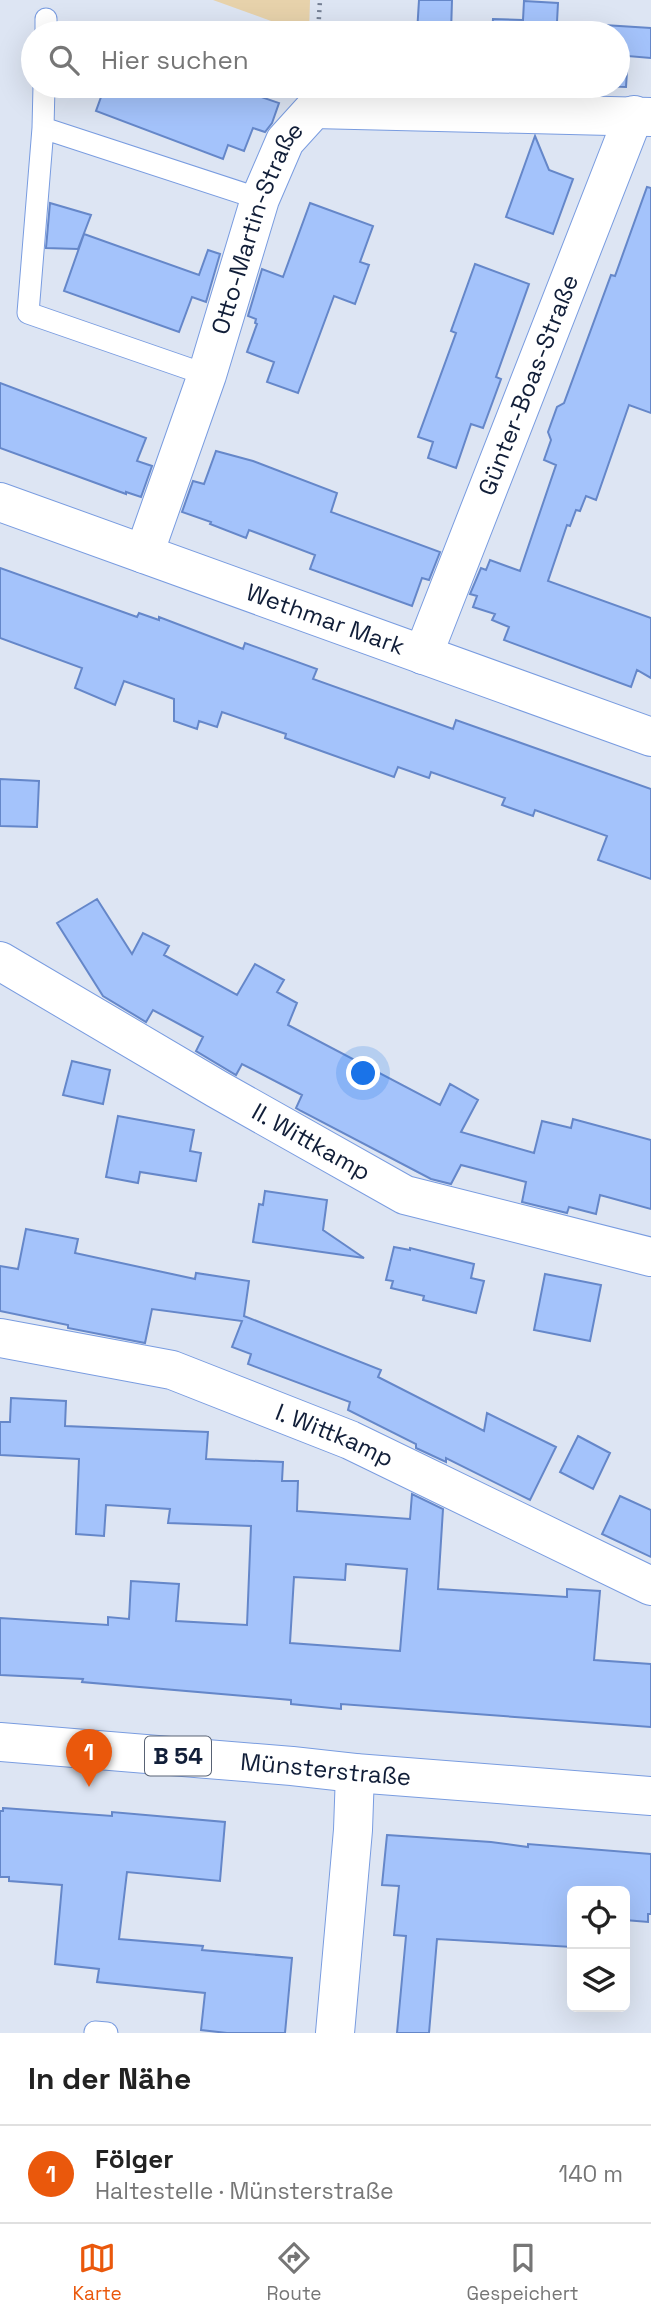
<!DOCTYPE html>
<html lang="de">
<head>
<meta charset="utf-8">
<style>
  :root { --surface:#fff; --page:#f2f2f2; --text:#222; --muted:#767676; --line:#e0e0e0; --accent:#ea580c }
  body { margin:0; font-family:"Space Grotesk",sans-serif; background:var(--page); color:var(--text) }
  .controls { position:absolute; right:21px; bottom:21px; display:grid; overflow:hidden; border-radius:10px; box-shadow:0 7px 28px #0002 }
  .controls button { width:63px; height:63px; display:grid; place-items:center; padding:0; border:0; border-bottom:2px solid var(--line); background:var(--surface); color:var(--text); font:35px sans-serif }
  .you { position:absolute; left:364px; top:1074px; width:24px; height:24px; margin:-18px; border:5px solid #fff; border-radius:50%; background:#1a73e8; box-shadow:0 0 0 10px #1a73e833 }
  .badge { display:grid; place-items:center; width:46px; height:46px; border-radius:50%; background:var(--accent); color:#fff; font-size:23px; font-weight:700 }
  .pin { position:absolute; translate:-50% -58px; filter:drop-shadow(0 2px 4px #0008) }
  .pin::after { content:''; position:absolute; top:37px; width:24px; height:21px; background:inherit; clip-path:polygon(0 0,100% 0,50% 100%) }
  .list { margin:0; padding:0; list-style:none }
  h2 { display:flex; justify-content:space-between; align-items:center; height:91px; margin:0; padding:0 28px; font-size:30px }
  h2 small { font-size:23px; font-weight:400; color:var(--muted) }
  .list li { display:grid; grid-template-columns:46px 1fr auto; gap:21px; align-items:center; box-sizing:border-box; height:98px; padding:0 28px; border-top:2px solid var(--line) }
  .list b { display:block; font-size:26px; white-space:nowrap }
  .list p { margin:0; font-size:23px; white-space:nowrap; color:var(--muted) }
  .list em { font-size:23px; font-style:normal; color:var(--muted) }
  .icon { flex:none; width:38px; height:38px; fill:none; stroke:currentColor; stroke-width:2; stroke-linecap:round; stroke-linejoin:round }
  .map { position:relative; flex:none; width:651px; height:2033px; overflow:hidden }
  .search { position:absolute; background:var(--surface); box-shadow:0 7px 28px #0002; left:21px; right:21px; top:21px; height:77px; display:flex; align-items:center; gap:18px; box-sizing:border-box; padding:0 24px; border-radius:38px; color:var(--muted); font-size:26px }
  .sheet { height:189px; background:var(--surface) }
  nav { display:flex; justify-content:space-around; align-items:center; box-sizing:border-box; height:98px; border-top:2px solid var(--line); background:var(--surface); font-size:19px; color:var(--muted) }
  nav a { display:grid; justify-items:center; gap:4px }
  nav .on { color:var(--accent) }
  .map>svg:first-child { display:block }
</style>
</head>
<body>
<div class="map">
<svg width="651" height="2033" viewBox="0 0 651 2033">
  <rect width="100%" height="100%" fill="#dde5f3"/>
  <path fill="#e7d2ab" d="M213,0H310L309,33H304Z"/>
  <path fill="#a4c3fb" stroke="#6587c9" stroke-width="2" fill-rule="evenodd" d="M419,0H452L451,33H417Z
    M524,1L558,3L557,22L651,28V58L628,56L626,87L601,86H618V33H492L493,19L523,20Z
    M105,86H229L279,103L272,123L265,132L253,128L244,151L228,145L223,159L96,111Z
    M535,136L549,170L573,179L553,234L506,217Z
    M647,187L651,188V413L629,405L596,500L586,496L580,511L576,510L570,526L567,525L548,581L651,618V678L637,670L631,687L504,640L509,627L492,620L495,614L473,607L477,596L470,594L481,568L486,570L490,560L520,571L556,465L544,460L551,440L548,432L557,407L564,403L611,275L615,276Z
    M50,203L91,215L78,249L46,248Z
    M310,203L373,226L360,262L369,265L355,304L334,296L298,393L267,382L274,362L247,352L257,324L255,323L256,319L248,316L262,269L283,277Z
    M84,234L199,275L208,250L220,254L206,302L192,297L179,332L64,291Z
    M475,264L529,284L496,377L501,379L483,428L471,424L456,468L428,458L433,442L418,437L456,333L451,331Z
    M0,383L146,438L137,461L152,466L141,497L126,492V494L0,448Z
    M216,451L253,461L337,493L331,512L440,552L429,580L422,578L412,606L310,569L315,555L249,530L246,538L210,524L211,522L182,512L193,481L204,484Z
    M0,568L137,617L139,613L159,620V617L243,649L245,643L317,669L313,679L453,729L456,720L651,789V879L598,860L607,836L535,810L533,816L502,805L505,798L431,772L429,778L398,767L394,777L285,738L286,734L222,712L217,727L199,721L197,729L174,721V699L124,681L115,705L75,688L82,668L0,638Z
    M0,779L39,781L37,827L0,826Z
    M97,899L132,954L143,933L169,946L164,955L237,995L255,964L284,980L277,992L297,1003L288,1025L440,1105L450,1084L478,1100L461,1132L534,1153L542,1121L571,1128L573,1119L651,1140V1209L600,1195L596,1214L569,1207L567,1213L522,1202L526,1182L461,1165L451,1184L431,1179L301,1111L296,1108L302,1095L242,1064L236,1075L196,1051L203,1037L153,1010L146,1022L103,996L57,923Z
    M72,1061L110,1070L103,1104L63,1095Z
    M118,1116L194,1130L190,1151L201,1153L196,1181L140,1172L138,1183L106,1177Z
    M265,1191L327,1200L323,1230L364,1258L253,1242L259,1204L263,1205Z
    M26,1229L78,1239L75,1253L195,1279L196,1273L249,1281L244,1316L381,1370L378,1377L484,1431L487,1413L556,1447L530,1500L446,1458V1462L416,1448V1444L348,1410L350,1402L248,1364L251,1354L232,1347L242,1321L152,1309L145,1343L68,1328V1325L0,1311V1266L18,1269Z
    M394,1247L410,1250V1248L474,1264L471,1278L484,1281L476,1313L423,1300L424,1296L391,1288L393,1281L386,1280Z
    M545,1274L601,1285L590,1341L534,1330Z
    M11,1398L66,1401L65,1426L208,1432L206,1459L283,1462L282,1481H298L297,1511L410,1519L412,1494L443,1509L438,1589L567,1597V1589L600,1591L594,1660L651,1664V1727L341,1704V1709L291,1704V1700L82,1682L83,1679L0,1675V1618L108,1625V1617L129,1619L131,1581L179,1584L176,1621L247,1625L251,1526L168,1523L170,1509L106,1505L104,1536L76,1534L79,1459L0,1455V1422H10ZM346,1564L407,1569L400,1651L290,1643L294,1577L345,1580Z
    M578,1436L610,1453L593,1489L560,1472Z
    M620,1496L651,1510V1557L602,1534Z
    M3,1808L112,1816V1812L225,1822L220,1881L127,1872L119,1939L203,1946L202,1950L292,1958L285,2033H227L201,2030L205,1993L97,1982L99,1969L55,1964L62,1885L9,1881V1877H0V1811H3Z
    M387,1835L491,1842L528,1847V1844L651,1854V1914H648V1922L625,1920V1891H572V1947L437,1939L429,2033H397L406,1936L394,1935L399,1886L382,1885Z"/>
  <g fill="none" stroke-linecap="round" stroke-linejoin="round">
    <defs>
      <path id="lane" d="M46,33V19
        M43,128L44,86
        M207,375L28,313L43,128L260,199
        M95,2032L107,2033"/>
      <g id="street">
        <path id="s1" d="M0,502L651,737"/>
        <path id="s2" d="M144,554L207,375L260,199L285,141L314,109L651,117"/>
        <path id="s3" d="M423,655L634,115"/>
        <path id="s4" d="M0,961L217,1089L405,1195L651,1257"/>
        <path id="s5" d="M0,1338L172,1370L350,1440L651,1586"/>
      </g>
      <path id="secondary" d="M335,2033L353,1830L355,1773"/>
      <g id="primary">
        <path id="s6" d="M0,1742L292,1766L355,1773L651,1796"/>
      </g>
    </defs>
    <use href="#lane" stroke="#799ce0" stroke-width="23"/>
    <use href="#street" stroke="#799ce0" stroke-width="40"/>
    <use href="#secondary" stroke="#799ce0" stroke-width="40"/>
    <use href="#primary" stroke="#799ce0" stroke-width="40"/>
    <path stroke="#747f93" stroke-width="4.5" stroke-dasharray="2 5" stroke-linecap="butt" d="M318,33L320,0"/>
    <use href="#lane" stroke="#fff" stroke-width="21"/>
    <use href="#street" stroke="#fff" stroke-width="38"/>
    <use href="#secondary" stroke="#fff" stroke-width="38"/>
    <use href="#primary" stroke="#fff" stroke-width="38"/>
  </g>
  <g text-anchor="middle" stroke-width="7" stroke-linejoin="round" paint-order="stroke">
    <rect fill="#fff" stroke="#586274" stroke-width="2" x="145" y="1736.5" width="66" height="39" rx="5"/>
    <g font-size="23" font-weight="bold" fill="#111e38">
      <text x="178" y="1764">B 54</text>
    </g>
    <g font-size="24" fill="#111e38" stroke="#fff">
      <text dy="8" stroke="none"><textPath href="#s2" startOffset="345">Otto-Martin-Straße</textPath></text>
      <text dy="8" stroke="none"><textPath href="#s3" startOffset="290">Günter-Boas-Straße</textPath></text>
      <text dy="8" stroke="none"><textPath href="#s1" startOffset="346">Wethmar Mark</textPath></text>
      <text dy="8" stroke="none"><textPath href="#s4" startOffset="360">II. Wittkamp</textPath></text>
      <text dy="8" stroke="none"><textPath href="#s5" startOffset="350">I. Wittkamp</textPath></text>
      <text dy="8" stroke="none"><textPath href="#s6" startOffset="327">Münsterstraße</textPath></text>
    </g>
  </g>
</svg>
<div class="controls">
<button><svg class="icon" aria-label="locate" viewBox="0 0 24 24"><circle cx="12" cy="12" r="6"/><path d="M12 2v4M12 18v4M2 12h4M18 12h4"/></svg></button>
<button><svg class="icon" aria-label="layers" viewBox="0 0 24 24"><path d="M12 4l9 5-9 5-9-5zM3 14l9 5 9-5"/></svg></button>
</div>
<div class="you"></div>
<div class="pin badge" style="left:89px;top:1787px">1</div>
<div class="search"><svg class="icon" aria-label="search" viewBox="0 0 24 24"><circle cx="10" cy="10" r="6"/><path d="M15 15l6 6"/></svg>Hier suchen</div>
</div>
<section class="sheet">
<h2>In der Nähe<small></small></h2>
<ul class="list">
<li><span class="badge">1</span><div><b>Fölger</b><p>Haltestelle · Münsterstraße</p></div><em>140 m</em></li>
</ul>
</section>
<nav>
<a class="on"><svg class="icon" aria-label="map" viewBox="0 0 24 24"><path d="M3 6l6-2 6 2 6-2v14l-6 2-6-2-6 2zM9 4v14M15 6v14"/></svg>Karte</a>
<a><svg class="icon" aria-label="directions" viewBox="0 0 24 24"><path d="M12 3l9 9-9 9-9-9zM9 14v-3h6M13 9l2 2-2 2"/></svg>Route</a>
<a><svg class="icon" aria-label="saved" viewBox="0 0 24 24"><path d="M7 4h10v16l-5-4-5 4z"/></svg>Gespeichert</a>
</nav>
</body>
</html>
